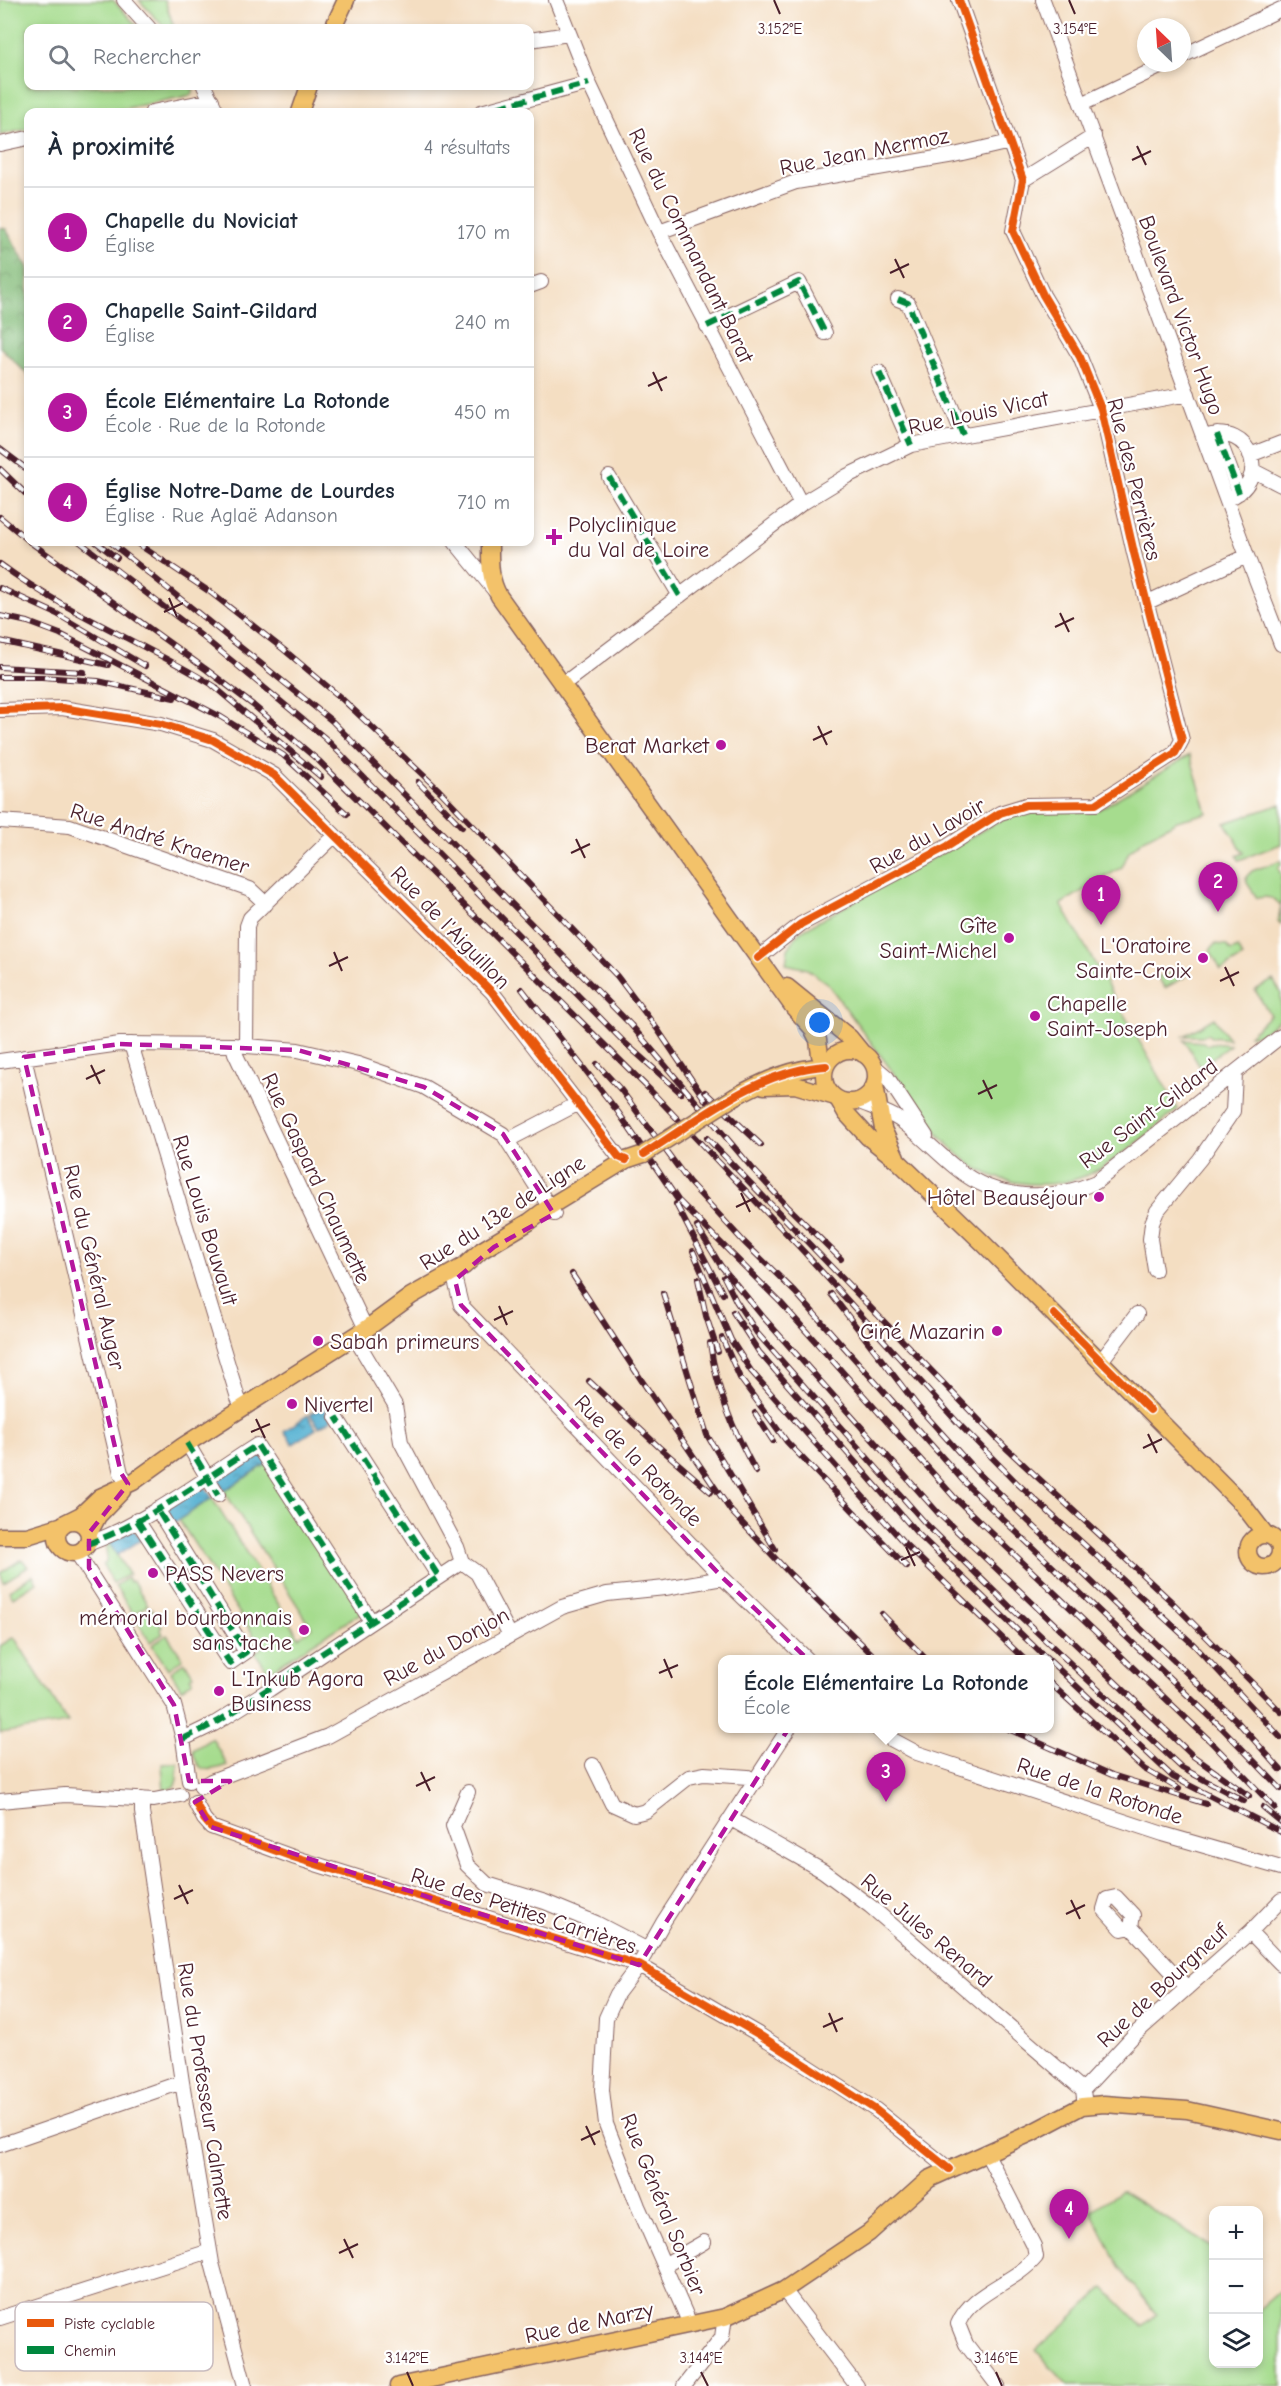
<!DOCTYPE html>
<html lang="fr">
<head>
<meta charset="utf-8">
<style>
  :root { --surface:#fff; --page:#f6f6f7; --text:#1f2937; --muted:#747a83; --line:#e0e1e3; --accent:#b5179e }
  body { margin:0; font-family:"Comic Neue",sans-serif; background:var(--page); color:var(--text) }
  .controls { position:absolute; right:18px; bottom:18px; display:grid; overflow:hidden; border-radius:12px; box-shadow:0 3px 9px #0003 }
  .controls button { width:54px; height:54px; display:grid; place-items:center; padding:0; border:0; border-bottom:2px solid var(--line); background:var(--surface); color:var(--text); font:30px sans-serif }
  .compass { position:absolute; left:1137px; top:18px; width:54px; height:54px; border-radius:50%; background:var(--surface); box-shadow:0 3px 9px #0003; rotate:335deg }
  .you { position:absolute; left:820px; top:1023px; width:21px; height:21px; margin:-15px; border:4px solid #fff; border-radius:50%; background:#1a73e8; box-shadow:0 0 0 9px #1a73e833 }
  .badge { display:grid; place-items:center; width:39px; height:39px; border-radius:50%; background:var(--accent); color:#fff; font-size:20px; font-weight:700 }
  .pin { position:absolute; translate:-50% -50px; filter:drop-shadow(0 2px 3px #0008) }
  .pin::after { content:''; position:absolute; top:32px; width:21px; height:18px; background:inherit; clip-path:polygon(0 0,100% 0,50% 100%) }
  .popup { position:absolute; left:718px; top:1655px; width:336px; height:78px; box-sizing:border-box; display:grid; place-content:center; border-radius:12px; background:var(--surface); filter:drop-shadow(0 2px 4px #0005); font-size:20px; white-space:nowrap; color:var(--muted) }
  .popup b { font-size:22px; color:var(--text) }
  .popup::after { content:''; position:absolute; left:50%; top:100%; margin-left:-12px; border:12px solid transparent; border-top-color:var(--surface) }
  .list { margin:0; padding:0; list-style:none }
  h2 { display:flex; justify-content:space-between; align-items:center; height:78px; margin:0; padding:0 24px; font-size:26px }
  h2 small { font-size:20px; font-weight:400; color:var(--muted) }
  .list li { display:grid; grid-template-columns:39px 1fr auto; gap:18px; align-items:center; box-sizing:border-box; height:90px; padding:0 24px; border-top:2px solid var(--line) }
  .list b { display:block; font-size:22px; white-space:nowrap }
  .list p { margin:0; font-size:20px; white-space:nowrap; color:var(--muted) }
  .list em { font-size:20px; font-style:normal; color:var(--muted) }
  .icon { flex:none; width:33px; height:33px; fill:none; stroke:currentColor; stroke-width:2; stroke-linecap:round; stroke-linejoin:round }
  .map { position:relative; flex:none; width:1281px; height:2386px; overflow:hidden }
  .search { position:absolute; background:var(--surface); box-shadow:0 3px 9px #0003; left:24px; top:24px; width:510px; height:66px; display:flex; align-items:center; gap:15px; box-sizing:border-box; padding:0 21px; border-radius:12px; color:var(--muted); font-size:22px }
  .panel { position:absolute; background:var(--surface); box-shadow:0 3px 9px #0003; left:24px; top:108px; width:510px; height:438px; border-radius:12px }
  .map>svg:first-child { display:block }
</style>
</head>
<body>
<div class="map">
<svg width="1281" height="2386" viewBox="0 0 1281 2386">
  <defs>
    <pattern id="forest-crowns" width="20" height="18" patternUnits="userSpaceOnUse" patternTransform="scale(1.5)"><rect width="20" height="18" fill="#84bc79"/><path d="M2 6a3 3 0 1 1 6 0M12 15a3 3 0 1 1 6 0" fill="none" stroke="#6e9863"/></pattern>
    <pattern id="water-ripples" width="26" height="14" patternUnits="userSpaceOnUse" patternTransform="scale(1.5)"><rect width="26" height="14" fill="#52b0d1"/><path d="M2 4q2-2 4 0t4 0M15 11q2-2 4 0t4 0" fill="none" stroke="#468faa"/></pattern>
  </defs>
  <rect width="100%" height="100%" fill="#fff"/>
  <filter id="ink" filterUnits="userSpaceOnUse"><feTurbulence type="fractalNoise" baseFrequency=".0167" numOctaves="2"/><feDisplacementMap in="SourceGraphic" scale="12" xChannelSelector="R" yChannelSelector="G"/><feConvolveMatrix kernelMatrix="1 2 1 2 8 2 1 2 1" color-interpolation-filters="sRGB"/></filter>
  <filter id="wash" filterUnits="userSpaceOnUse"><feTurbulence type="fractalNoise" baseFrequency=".008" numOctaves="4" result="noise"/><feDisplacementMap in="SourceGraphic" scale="24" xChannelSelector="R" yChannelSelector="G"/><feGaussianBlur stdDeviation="1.35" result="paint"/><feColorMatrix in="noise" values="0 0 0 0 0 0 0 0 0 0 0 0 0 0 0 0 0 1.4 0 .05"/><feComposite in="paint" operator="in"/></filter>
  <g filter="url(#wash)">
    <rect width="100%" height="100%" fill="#f4dec2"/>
    <path fill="#a6dc8e" stroke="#787e5c" stroke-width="1.5" d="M0,0H113L139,28H28V86H189L194,90L191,95L108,112H28V129L0,135Z
      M139,0H165L174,28H165Z
      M1190,755L1207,813L1177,821L1144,839L1129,852L1122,867L1061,904L1178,1109C1153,1129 1129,1152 1101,1168C1065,1190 1014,1189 978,1169C963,1160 951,1148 940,1136L828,984L807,969L786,964L788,949L799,932L1017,811L1098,810Z
      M1281,804V844L1239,860L1237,856L1244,853L1225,823Z
      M1281,860V865L1278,867L1281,875V924L1278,921L1281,906C1274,897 1268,896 1257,898L1247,883L1246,877L1252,871Z
      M1215,944L1226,945L1231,951L1238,948L1243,957L1221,970L1210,950Z
      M1178,964L1185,977L1165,988L1157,976C1166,976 1176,974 1178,964Z
      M1273,980L1281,993V1018C1272,1025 1261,1038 1249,1035L1270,1015L1255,990Z
      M1214,1018L1229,1039L1211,1037L1207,1034L1203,1036H1184Z
      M1184,1040L1203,1042L1207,1045L1212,1043L1230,1045L1200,1067Z
      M268,1463L364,1611L268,1672L255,1652L262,1648L179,1520L212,1498L299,1637L312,1628L224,1491Z
      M109,1543L129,1574L113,1583L103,1565L106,1563L107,1544Z
      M22,1559L28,1567L4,1582L0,1573Z
      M33,1575L37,1582L13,1597L9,1590Z
      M127,1578L130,1582L133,1581L148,1605L133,1614L115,1586Z
      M151,1608L162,1627L160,1629L163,1634L150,1642L135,1618Z
      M167,1635L183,1659L168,1669L152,1645Z
      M14,1637L21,1648L68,1723L0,1733V1646Z
      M185,1662L193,1675L190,1677L193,1681L181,1689L171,1672Z
      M212,1738L227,1765C208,1772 197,1774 193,1750Z
      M178,1763L177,1779L175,1786L164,1791L162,1764Z
      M1121,2191L1213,2247L1214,2364H1258L1259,2309L1281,2290V2386H1068L1036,2350L1104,2288L1142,2326L1156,2314L1119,2267L1091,2211Z"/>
    <path fill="url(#forest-crowns)" stroke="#676e52" stroke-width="1.5" d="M0,228L6,229L28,268V375L0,347Z"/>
    <path fill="url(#water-ripples)" stroke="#4e687e" stroke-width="1.5" d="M323,1406L331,1420L319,1427L310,1414Z
      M308,1415L316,1429L293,1444L284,1431Z
      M259,1448L268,1463L224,1491L215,1476Z
      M203,1483L212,1498L168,1527L159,1511Z
      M133,1529L141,1540L117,1555L109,1543Z"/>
  </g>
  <g filter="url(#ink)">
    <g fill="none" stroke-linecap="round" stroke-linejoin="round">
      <defs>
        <path id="minor" d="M124,0L149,28
          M556,0L589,83L659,232L801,504
          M1043,0L1247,556L1281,644
          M530,40L568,34
          M1182,56L1281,9
          M204,86L217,112
          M1082,104L1168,63
          M152,112L212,100
          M481,112L589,83
          M0,144L28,138
          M1023,180L1094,136
          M659,232L796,182L954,155L1010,142
          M530,286L541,282
          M898,299L908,303L963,435
          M707,326L799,282L825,333
          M879,372L911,445
          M1217,434L1239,493
          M1204,437C1253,421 1272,483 1227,499
          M1250,455L1281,443
          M1252,470L1281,485
          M609,477L680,596
          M455,542L495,591
          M1148,602L1247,556
          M562,685L801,504L847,476L911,445L1188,394
          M0,710L62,708L161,724L213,740L274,775L492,992L619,1157L626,1160
          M0,821L70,826L250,889L266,904
          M758,958L801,924L948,846L1000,813L1026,805L1096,804L1175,753L1182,740L1134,553L1101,409L1080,357L1043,295L1013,231L1023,180L959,0
          M131,1044L238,1398L243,1407
          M233,1045L235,1053L366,1329
          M246,1046L247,926L250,918L334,836
          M24,1057L121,1473L128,1484
          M0,1061L120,1044L233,1045L298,1050L358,1064L424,1087L503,1134L554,1214
          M874,1066L887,1077L926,1136
          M857,1101C871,1107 888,1112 900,1120C920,1134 937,1153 956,1168C996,1201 1051,1202 1096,1182L1281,1036
          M508,1140L579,1103
          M1155,1270L1150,1239L1152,1223L1157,1211L1200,1159L1233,1111L1235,1074
          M455,1280L461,1305L723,1578L808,1660
          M354,1336L395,1405L401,1442L457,1547L462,1562L477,1573L510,1635
          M1101,1361L1137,1314
          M336,1417L439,1577
          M187,1443L218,1495
          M137,1520L230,1663L246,1652L157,1509
          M87,1544C143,1525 207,1477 257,1445L371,1621
          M77,1553L174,1705L183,1739L189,1781
          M1279,1554L1281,1555
          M877,1728L889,1738L917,1753L1163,1834L1281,1868
          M183,1739L214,1724L270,1689L462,1562
          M593,1765L612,1804L634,1814L646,1811L689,1777L704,1774L748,1777L756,1782
          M201,1787L211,1781L328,1736L562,1607L607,1594L665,1588L723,1578
          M468,1792L453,1826L467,1865L487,1884L545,1902L596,1923L648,1950
          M142,1799V1812L182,2082L212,2263L245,2386
          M0,1801L65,1795L154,1800L180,1795
          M195,1802L204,1819L211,1827L293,1857L639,1965L758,2034L876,2110L949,2169
          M731,1819L823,1871L870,1906L1083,2090
          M1131,1927L1122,1929L1104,1909L1107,1899L1116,1897L1133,1915L1131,1927L1187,1988
          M1250,1932L1281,1964
          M1084,2098L1083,2090L1135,2034L1250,1932L1281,1900
          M0,2145L182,2082
          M986,2152L1034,2246L1036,2257C1014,2284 972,2291 958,2324L966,2344L998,2386
          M664,2265L704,2242
          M784,2290L857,2386
          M0,2318L210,2251
          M690,2324L638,2206L606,2124L602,2090L606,2018L617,1994L639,1965L664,1921L789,1728
          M684,2386L722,2337L725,2317"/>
        <path id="major" d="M333,28L346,0
          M300,112L309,86
          M490,542C490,562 489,578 499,596L766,969L794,1008L812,1028L818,1040L820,1055L826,1066C793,1068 765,1080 736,1096
          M787,987L850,1038L863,1054
          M824 1076a26 26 0 1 1 52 0a26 26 0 1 1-52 0Z
          M875,1085L883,1129L896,1157
          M764,1086L795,1085L832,1096
          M838,1099L846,1113L868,1137L898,1161L984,1244L1243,1505L1266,1535
          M57 1537a16 16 0 1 1 32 0a16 16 0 1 1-32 0Z
          M65,1523L81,1515L100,1497L133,1482L183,1446L366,1329L411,1296L464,1266L482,1250L529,1222L549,1207L626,1160L644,1154
          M89,1533L98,1516L122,1491
          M1248 1551a16 16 0 1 1 32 0a16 16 0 1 1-32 0Z
          M0,1536H27L63,1525
          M398,2386L725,2317L784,2290L869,2233L929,2179L1031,2133L1082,2106L1104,2104L1187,2110L1281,2131"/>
      </defs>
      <use href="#minor" stroke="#866260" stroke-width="16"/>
      <use href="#major" stroke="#866260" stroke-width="19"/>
      <use href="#minor" stroke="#fff" stroke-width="14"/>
      <use href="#major" stroke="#f3c26a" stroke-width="16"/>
      <defs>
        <path id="rail" d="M0,449L28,470
          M0,469L28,496
          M0,517L28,540
          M30,542L207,670L253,705L319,761L650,1090L804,1252L958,1423L1018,1484L1194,1645L1281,1738
          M80,542L203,637L325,738L624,1042L681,1093
          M96,542L117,558
          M110,542L332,721L631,1025L752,1168L789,1208L841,1259
          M135,542L210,592L283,649L340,697L439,790L617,976L658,1030L708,1104
          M0,564C67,614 145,643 216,687
          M0,588L57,614L145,666
          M0,616L28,622L60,634L221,717L283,755L347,814
          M0,641L108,665
          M0,667L84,672
          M0,677H42L98,681L174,698
          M211,684L321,777
          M418,782L462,827
          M522,989L618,1112L678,1200L781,1303L955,1498L1209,1740L1275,1808
          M597,1064L621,1090L689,1182L744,1242L795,1292L968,1486L1221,1727L1281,1789
          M705,1092L761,1145
          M707,1138L1006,1448L1172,1602L1281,1712
          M676,1204L723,1294
          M697,1227L721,1266L764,1318L939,1514L1193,1756L1249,1796
          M693,1251L731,1340L751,1371L906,1545L1025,1660
          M572,1274L642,1381L731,1511L790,1574L878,1660
          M724,1277L736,1301L757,1333L927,1525L1009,1606L1182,1768L1244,1801
          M698,1279L706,1316L718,1352
          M663,1293L707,1435L775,1549
          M831,1294L919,1408L976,1471L1236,1720L1281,1770
          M733,1312L759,1352L918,1534L1048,1660
          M722,1338L740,1378L787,1442L907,1567
          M710,1343C717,1392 733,1430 756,1472
          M589,1381L659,1447L711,1492
          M755,1413L773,1441
          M882,1614L927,1660
          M1050,1661L1173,1777L1281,1832
          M1050,1683L1144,1769L1179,1789
          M1006,1728L1112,1775L1206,1804
          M1263,1807L1281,1822"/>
      </defs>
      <use href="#rail" stroke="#4a1f2b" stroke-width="6"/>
      <use href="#rail" stroke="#fff" stroke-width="4" stroke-dasharray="11" stroke-linecap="butt"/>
      <defs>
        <path id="major-bridge" d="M644,1154L736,1096"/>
      </defs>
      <use href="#major-bridge" stroke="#866260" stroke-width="19" stroke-linecap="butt"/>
      <use href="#major-bridge" stroke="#f3c26a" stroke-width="16"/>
      <path stroke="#00873e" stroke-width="6" stroke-dasharray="12 6" stroke-linecap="butt" d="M481,112L589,83
        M898,299L908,303L963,435
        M707,326L799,282L825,333
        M879,372L911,445
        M1217,434L1239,493
        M609,477L680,596
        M187,1443L218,1495
        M137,1520L230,1663L246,1652L157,1509
        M87,1544C143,1525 207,1477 257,1445L371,1621
        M183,1739L219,1721L439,1577L336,1417"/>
      <defs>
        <path id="cycleway" d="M0,710L62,708L161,724L213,740L274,775L492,992L619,1157L626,1160
          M758,958L801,924L948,846L1000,813L1026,805L1096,804L1175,753L1182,740L1134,553L1101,409L1080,357L1043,295L1013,231L1023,180L959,0
          M644,1154C700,1119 758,1070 826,1066
          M1054,1314L1150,1410
          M195,1802L204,1819L211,1827L293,1857L639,1965L758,2034L876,2110L949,2169"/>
      </defs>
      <use href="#cycleway" stroke="#fff" stroke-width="11"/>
      <use href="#cycleway" stroke="#e8590c" stroke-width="8"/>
    </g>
  </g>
  <path fill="none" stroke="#b5179e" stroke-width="4.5" stroke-dasharray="12 8" stroke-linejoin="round" d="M120,1044L298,1050L424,1087L503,1134L554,1214L494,1247L455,1280L461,1305L723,1578L823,1674L639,1965L211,1827L195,1802L230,1781H189L174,1705L89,1568V1533L128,1484L121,1473L24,1057Z"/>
  <path fill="none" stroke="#4a1f2b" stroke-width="2" d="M774,0L780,14M1069,0L1075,14M1137,146L1146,165M1132,160L1151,151M895,259L904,278M890,273L909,264M653,372L662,391M648,386L667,377M169,598L177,617M164,612L183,603M1060,613L1069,632M1055,627L1074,618M818,726L827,745M813,740L832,731M576,839L585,858M571,853L590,844M334,952L342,971M329,966L348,957M1225,967L1234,986M1220,981L1239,972M91,1065L100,1084M86,1079L105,1070M983,1080L992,1099M978,1094L997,1085M741,1193L750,1212M736,1207L755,1198M499,1306L507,1325M494,1320L513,1311M256,1419L265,1438M251,1432L270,1424M1148,1434L1157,1453M1143,1448L1162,1439M906,1547L915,1566M901,1560L920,1552M664,1659L672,1678M659,1673L678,1665M421,1772L430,1791M416,1786L435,1777M179,1885L188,1904M174,1899L193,1890M1071,1900L1080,1919M1066,1914L1085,1905M829,2013L837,2032M823,2027L843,2018M586,2126L595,2145M581,2140L600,2131M344,2239L353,2258M339,2253L358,2244M407,2372L413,2386M701,2372L708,2386M996,2372L1002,2386"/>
  <g fill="#b5179e" stroke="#fff" stroke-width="2">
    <path d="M551 528h6v6h6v6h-6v6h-6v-6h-6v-6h6z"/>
    <circle cx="721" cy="745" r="6"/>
    <circle cx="1009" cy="938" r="6"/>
    <circle cx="1203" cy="958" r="6"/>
    <circle cx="1035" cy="1016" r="6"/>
    <circle cx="1099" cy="1197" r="6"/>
    <circle cx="997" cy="1331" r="6"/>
    <circle cx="318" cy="1341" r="6"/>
    <circle cx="292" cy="1404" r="6"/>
    <circle cx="153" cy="1573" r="6"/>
    <circle cx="304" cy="1630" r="6"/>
    <circle cx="219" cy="1691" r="6"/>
  </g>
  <g text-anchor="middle" stroke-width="4.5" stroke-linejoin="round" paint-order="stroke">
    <g font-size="22" fill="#4a1f2b" stroke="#fff">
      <text transform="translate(864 151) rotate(-11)" y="8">Rue Jean Mermoz</text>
      <text transform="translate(692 245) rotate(64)" y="8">Rue du Commandant Barat</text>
      <text transform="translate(1182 315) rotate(70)" y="8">Boulevard Victor Hugo</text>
      <text transform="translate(978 412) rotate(-12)" y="8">Rue Louis Vicat</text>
      <text transform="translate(1135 479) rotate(76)" y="8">Rue des Perrières</text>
      <text transform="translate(927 835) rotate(-30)" y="8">Rue du Lavoir</text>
      <text transform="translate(160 838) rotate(18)" y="8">Rue André Kraemer</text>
      <text transform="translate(451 927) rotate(46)" y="8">Rue de l'Aiguillon</text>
      <text transform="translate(1148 1113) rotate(-37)" y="8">Rue Saint-Gildard</text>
      <text transform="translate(317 1178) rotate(65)" y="8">Rue Gaspard Chaumette</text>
      <text transform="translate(502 1212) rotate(-33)" y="8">Rue du 13e de Ligne</text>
      <text transform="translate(206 1220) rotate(73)" y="8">Rue Louis Bouvault</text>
      <text transform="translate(95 1267) rotate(77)" y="8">Rue du Général Auger</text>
      <text transform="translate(639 1460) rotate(46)" y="8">Rue de la Rotonde</text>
      <text transform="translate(446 1646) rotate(-29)" y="8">Rue du Donjon</text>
      <text transform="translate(1100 1790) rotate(18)" y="8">Rue de la Rotonde</text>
      <text transform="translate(524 1910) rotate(18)" y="8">Rue des Petites Carrières</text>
      <text transform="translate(927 1930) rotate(40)" y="8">Rue Jules Renard</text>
      <text transform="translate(1162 1985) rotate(-43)" y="8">Rue de Bourgneuf</text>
      <text transform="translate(206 2091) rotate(81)" y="8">Rue du Professeur Calmette</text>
      <text transform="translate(664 2204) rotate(68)" y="8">Rue Général Sorbier</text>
      <text transform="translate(589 2322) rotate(-12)" y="8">Rue de Marzy</text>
    </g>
    <g font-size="22" fill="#4a1f2b" stroke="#fff" text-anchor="start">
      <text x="568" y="532">Polyclinique<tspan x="568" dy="25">du Val de Loire</tspan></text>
      <text x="709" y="753" text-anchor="end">Berat Market</text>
      <text x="997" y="933" text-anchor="end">Gîte<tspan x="997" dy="25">Saint-Michel</tspan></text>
      <text x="1191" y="953" text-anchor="end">L'Oratoire<tspan x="1191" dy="25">Sainte-Croix</tspan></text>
      <text x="1047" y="1011">Chapelle<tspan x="1047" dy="25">Saint-Joseph</tspan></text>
      <text x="1087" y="1205" text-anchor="end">Hôtel Beauséjour</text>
      <text x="985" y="1339" text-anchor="end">Ciné Mazarin</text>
      <text x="330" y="1349">Sabah primeurs</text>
      <text x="304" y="1412">Nivertel</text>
      <text x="165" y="1581">PASS Nevers</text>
      <text x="292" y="1625" text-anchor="end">mémorial bourbonnais<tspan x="292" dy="25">sans tache</tspan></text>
      <text x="231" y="1686">L'Inkub Agora<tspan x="231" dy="25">Business</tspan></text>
    </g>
  </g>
  <rect x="15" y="2302" width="198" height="69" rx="9" fill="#fff" stroke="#c9bcbf" stroke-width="1.5"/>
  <rect x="27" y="2319" width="27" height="8" fill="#e8590c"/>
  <rect x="27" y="2346" width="27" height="8" fill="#00873e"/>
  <g font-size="16" fill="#4a1f2b">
    <text x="64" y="2329">Piste cyclable</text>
    <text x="64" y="2356">Chemin</text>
  </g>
  <g font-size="15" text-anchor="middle" fill="#4a1f2b" stroke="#fff" stroke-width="4.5" stroke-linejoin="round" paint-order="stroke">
    <text x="780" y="34">3.152°E</text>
    <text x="1075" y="34">3.154°E</text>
    <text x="407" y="2363">3.142°E</text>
    <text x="701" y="2363">3.144°E</text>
    <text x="996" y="2363">3.146°E</text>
  </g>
</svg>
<div class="controls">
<button>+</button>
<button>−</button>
<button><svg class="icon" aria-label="layers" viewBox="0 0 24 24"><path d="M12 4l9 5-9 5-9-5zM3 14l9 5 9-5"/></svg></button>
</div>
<svg class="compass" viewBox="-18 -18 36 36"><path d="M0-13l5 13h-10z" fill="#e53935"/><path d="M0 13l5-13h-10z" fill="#747a83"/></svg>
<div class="you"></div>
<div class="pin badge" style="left:1101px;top:925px">1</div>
<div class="pin badge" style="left:1218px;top:912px">2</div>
<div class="pin badge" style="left:886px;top:1802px">3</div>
<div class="popup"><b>École Elémentaire La Rotonde</b>École</div>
<div class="pin badge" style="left:1069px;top:2239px">4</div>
<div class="search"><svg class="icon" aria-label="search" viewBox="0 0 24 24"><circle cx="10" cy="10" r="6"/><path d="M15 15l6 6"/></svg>Rechercher</div>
<section class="panel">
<h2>À proximité<small>4 résultats</small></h2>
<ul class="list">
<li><span class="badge">1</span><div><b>Chapelle du Noviciat</b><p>Église</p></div><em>170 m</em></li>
<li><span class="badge">2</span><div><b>Chapelle Saint-Gildard</b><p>Église</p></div><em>240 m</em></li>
<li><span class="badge">3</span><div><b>École Elémentaire La Rotonde</b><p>École · Rue de la Rotonde</p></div><em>450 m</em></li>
<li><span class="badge">4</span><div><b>Église Notre-Dame de Lourdes</b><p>Église · Rue Aglaë Adanson</p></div><em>710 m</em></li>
</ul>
</section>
</div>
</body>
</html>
